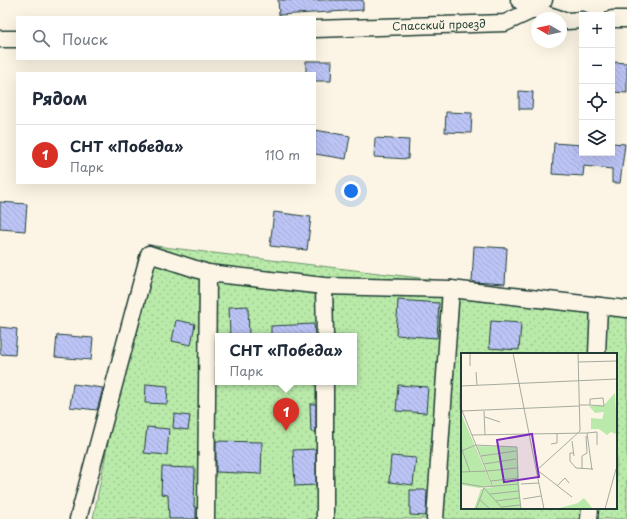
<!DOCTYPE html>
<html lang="ru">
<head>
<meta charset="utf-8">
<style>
  :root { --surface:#fff; --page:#f6f6f7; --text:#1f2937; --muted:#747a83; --line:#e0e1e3; --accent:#d93025 }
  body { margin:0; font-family:"Playpen Sans",sans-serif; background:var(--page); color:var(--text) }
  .controls { position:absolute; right:12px; top:12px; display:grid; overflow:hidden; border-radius:0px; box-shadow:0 4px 16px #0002 }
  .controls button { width:36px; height:36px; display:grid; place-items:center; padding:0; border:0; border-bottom:1px solid var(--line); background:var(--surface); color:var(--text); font:20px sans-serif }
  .compass { position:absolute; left:531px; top:12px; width:36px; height:36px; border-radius:50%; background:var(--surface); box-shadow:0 4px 16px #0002; rotate:279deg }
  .you { position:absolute; left:351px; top:191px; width:14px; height:14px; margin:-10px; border:3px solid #fff; border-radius:50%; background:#1a73e8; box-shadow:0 0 0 6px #1a73e833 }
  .badge { display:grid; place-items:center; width:26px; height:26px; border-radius:50%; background:var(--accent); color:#fff; font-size:13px; font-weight:700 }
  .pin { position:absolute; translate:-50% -33px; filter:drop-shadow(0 1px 2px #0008) }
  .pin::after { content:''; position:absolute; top:21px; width:14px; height:12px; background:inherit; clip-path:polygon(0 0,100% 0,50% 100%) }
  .popup { position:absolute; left:215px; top:333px; width:142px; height:52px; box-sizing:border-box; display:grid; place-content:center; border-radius:0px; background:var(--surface); filter:drop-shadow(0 1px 3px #0005); font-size:13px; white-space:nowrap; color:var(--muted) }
  .popup b { font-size:15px; color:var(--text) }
  .popup::after { content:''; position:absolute; left:50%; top:100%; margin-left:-8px; border:8px solid transparent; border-top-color:var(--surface) }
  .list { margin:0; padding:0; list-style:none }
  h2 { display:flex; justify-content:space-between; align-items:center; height:52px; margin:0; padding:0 16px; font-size:17px }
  h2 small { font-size:13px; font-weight:400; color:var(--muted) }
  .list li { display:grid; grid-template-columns:26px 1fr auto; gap:12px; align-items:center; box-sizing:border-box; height:60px; padding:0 16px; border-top:1px solid var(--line) }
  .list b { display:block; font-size:15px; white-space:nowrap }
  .list p { margin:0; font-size:13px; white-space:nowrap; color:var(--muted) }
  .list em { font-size:13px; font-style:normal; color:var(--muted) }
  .icon { flex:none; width:22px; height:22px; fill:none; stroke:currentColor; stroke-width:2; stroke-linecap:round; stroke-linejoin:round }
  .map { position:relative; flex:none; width:627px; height:519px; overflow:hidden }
  .search { position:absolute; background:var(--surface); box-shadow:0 4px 16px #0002; left:16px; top:16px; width:300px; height:44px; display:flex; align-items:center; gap:10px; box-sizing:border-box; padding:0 14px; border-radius:0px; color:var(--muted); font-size:15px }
  .panel { position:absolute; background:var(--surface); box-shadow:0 4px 16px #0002; left:16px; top:72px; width:300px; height:112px; border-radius:0px }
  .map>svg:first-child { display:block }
</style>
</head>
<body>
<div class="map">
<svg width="627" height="519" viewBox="0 0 627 519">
  <defs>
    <pattern id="grass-dots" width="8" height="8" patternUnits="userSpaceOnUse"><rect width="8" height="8" fill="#b9eaa9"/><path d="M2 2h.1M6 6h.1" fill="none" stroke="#9fca92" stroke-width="1.8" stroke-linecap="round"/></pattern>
    <pattern id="building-back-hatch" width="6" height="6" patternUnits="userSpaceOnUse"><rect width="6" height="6" fill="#bcc4f6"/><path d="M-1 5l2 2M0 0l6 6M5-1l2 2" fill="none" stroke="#a1a9d4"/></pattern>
  </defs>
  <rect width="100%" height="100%" fill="#fcf5e5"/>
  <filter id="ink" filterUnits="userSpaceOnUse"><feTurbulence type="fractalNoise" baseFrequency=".025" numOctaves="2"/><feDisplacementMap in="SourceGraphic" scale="8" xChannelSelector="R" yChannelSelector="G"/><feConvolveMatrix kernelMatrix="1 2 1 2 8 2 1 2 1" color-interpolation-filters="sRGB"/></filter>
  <g filter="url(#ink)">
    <path fill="url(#grass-dots)" stroke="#6c946e" fill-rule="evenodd" d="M147,245L627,303V519H93ZM218,336H354V382H218ZM462,354H616V508H462Z"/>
    <path fill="url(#building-back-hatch)" stroke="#1f3d34" d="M278,0H363V10L279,15Z
      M306,61H332L331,81H315V73H306Z
      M612,62L627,63V93L612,92Z
      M519,91L533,92L532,109H519Z
      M446,112L472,113L471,133L445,132Z
      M315,130L350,136L346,159L315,154Z
      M375,138L409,140L408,159L374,157Z
      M554,143L582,145V153H612V143L625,144L620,183H612V169L584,166L583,176L552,174Z
      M0,202L27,204L25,231L0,229Z
      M274,212L311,217L307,250L270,246Z
      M474,246L507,248L505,284L472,282Z
      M398,300L439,303L437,338L396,335Z
      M248,306L249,336H230L229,307Z
      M176,320L195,324L191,345L172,341Z
      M491,321L521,323L519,350L489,348Z
      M314,324L315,336H271V326Z
      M0,327L17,329L15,355L0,354Z
      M57,335L93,338L91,360L55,357Z
      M73,384L103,388L97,410L70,407Z
      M146,384L168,386L167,404L145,403Z
      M398,385L428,387L426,413L396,411Z
      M310,404H316V432H311Z
      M174,414L190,416L188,430L173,428Z
      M147,427L169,429L167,455L144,453Z
      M216,441L262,442L261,474L216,472Z
      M316,449V485L295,486L293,450Z
      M391,456L416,458L413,485L389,482Z
      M162,467L195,468L194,507H196V519H169L168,495L161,494Z
      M410,490H427L426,516L410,515Z"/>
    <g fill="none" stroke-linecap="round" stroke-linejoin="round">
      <defs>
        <g id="minor">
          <path d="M519,0L533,10L558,18"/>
          <path d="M561,19L567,21L582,20"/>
          <path d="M612,19H627"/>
          <path id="s1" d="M315,29L505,23L533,10L544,0"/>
          <path d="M0,39H17"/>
          <path d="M324,286L325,336"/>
          <path d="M597,354L599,306"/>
          <path d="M325,382V519"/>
          <path d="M78,519L149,254L208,273L324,286L451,289L627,309"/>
          <path d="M206,519L208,273"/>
          <path d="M435,519L451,289"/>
          <path d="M589,519L590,508"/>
        </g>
      </defs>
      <use href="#minor" stroke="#1f3d34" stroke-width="19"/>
      <use href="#minor" stroke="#fcf5e5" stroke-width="16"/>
    </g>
  </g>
  <g text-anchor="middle" stroke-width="4" stroke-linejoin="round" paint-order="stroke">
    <g font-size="11" fill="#1f3d34" stroke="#fcf5e5">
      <text dy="4" stroke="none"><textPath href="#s1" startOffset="124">Спасский проезд</textPath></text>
    </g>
  </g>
  <g transform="translate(461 353)">
    <rect width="156" height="156" fill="#fcf5e5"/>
    <path d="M0,60L31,133L18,135L0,132ZM16,93L56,94L60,156H13L20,136L33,134Z" fill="#b9eaa9"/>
    <path d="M154,40L156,77L155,81L150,79L146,82L138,76H130V65L141,66L143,59L134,60L128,53H142ZM123,145L132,156H95L117,150Z" fill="#b9eaa9"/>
    <path fill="none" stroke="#a4ab9e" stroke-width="1" d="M52,0L83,156M117,0L119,78M117,9L156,8M9,13V0M15,19L16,32M0,33L156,26M118,52H129V46L142,45L143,53L129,52M0,55L32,134M1,58L118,53M23,58L24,82M24,64L39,69M126,80L136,79V92M11,82L126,80L131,117M111,88L113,103M90,91L96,90V80M0,94L9,119M0,98L15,92L56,94L57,131M113,100H109V108L115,115L132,116M20,103L55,98M23,111L55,106M121,116V103L126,100L125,83M76,117L119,78M76,117L111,144M26,118L56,115M0,119L26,118M30,128L57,125M0,130L23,134L57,131L60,156M60,131L78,130M96,133L104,125L108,130M23,135L42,156M29,141L58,138M18,146L29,156M62,146L80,143M35,148L58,145M41,154L59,152M15,156L23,135M144,156L155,116"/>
    <path fill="#7b2cbf" fill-opacity="0.15" stroke="#7b2cbf" stroke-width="2" d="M71,81L78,124L43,129L36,87Z"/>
    <rect width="156" height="156" fill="none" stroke="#1f3d34" stroke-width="2"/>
  </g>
</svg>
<div class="controls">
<button>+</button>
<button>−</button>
<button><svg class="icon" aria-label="locate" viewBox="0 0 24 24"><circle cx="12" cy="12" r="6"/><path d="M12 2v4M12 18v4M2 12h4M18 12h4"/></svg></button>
<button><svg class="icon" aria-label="layers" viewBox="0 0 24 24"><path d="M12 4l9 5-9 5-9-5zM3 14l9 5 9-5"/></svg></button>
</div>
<svg class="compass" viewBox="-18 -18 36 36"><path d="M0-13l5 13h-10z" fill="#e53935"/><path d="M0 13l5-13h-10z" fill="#747a83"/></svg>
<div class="you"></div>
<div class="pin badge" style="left:286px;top:431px">1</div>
<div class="popup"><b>СНТ «Победа»</b>Парк</div>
<div class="search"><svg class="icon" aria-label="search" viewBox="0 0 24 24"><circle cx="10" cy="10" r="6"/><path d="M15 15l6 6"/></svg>Поиск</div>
<section class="panel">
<h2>Рядом<small></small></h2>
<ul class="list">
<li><span class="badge">1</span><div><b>СНТ «Победа»</b><p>Парк</p></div><em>110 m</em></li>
</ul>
</section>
</div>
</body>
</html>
